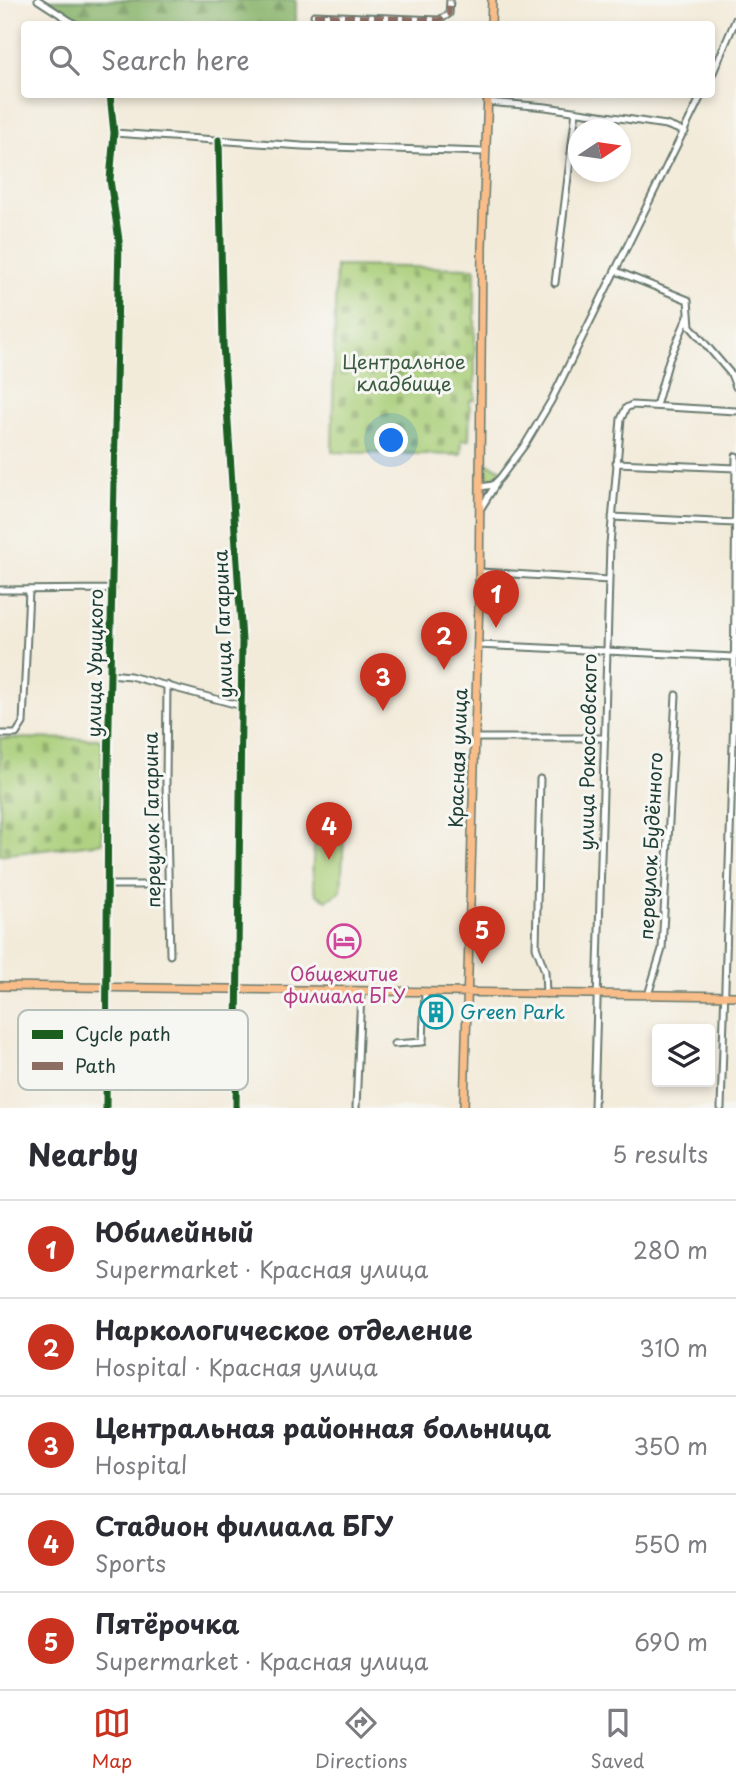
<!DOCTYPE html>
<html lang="en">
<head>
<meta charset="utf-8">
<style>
  :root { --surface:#fff; --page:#f2f2f3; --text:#2b2b33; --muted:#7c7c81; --line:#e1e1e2; --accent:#c8321e }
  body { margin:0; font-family:"Playpen Sans",sans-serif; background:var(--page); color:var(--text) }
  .controls { position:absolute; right:21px; bottom:21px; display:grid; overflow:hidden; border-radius:7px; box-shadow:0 4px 10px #0003 }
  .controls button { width:63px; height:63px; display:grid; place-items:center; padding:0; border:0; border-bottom:2px solid var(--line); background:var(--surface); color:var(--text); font:35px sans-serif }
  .compass { position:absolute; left:568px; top:119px; width:63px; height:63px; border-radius:50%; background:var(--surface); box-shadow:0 4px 10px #0003; rotate:77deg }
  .you { position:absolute; left:392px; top:441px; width:24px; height:24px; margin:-18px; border:5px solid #fff; border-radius:50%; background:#1a73e8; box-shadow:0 0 0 10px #1a73e833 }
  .badge { display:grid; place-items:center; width:46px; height:46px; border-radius:50%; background:var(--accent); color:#fff; font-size:23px; font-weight:700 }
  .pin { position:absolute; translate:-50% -58px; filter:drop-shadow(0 2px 4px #0008) }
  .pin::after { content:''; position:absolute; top:37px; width:24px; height:21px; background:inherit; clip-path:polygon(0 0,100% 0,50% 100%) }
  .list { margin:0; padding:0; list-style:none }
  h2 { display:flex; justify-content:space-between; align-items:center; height:91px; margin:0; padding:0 28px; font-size:30px }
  h2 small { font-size:23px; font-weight:400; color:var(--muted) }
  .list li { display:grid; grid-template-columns:46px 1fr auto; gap:21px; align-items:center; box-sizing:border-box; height:98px; padding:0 28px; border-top:2px solid var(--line) }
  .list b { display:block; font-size:26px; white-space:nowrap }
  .list p { margin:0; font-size:23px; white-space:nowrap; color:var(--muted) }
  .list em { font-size:23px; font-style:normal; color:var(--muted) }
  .icon { flex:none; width:38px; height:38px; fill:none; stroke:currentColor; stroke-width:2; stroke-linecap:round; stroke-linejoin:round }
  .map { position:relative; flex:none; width:736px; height:1108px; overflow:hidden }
  .search { position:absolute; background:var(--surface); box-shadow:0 4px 10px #0003; left:21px; right:21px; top:21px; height:77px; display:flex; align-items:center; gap:18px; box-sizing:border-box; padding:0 24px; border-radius:7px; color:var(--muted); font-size:26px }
  .sheet { height:581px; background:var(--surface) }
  nav { display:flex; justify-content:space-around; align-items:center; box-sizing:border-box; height:98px; border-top:2px solid var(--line); background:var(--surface); font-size:19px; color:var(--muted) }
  nav a { display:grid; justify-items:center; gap:4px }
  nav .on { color:var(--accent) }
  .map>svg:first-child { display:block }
</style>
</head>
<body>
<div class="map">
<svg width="736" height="1108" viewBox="0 0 736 1108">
  <defs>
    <pattern id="forest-firs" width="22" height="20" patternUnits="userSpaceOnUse" patternTransform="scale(1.75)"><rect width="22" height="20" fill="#87b269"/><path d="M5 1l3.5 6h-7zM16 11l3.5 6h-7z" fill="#6e9257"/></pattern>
    <pattern id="cemetery-stones" width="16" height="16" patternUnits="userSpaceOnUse" patternTransform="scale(1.75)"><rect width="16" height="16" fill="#aacf79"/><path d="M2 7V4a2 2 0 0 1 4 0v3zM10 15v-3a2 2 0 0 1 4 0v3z" fill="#8aa964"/></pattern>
    <pattern id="park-dots" width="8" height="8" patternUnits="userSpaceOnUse" patternTransform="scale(1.75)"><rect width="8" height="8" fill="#aacf79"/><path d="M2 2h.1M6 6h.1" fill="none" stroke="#8aa964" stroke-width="1.8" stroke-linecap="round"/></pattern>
  </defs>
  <rect width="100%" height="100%" fill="#f6f6f2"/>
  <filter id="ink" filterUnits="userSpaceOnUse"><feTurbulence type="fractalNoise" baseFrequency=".0143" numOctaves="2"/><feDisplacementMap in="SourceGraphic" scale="14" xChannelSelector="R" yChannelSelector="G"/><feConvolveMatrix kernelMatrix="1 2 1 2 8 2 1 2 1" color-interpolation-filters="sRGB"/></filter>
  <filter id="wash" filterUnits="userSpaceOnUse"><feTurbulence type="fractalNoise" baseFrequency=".00686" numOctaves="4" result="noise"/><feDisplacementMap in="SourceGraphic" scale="28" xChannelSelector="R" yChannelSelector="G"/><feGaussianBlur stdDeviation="1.57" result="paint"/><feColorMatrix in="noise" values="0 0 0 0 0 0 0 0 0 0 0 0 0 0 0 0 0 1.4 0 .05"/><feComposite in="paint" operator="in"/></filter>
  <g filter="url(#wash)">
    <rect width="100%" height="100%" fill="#f3ebda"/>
    <path fill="#aacf79" stroke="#648656" stroke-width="2" d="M326,820L337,821L344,835L341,891L327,900L317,895C309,882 312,828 326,820Z"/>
    <path fill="url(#forest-firs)" stroke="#53784e" stroke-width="2" d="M48,0H296V24H85Z"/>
    <path fill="url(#cemetery-stones)" stroke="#648656" stroke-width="2" d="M336,266L475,268V400H470L469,440H462L461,455L332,452Z
      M0,738L98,739L102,742V843L0,855Z"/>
    <path fill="url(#park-dots)" stroke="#648656" stroke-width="2" d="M486,463L503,470L488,481Z"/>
  </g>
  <g filter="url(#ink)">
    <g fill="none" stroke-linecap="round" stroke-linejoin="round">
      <defs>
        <path id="minor" d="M38,0L75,24
          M314,15L439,20L449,14L450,0
          M712,75L736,19
          M487,102L546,107L666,125L685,132
          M114,133L302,146L484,152
          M219,140L223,344L242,641L236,1108
          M616,271L688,300L690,326L731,374L736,387
          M555,283L576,111
          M656,406L669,360L688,316
          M616,463L736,468
          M481,487L493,485L500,478L526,443L551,401L702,94
          M481,508L496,484
          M612,517L735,523
          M480,572L609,580
          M0,590L113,589
          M478,645L734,657
          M110,674L130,676L242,706
          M167,685L166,783L170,955
          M0,734H16L23,723L29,590
          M475,738H605
          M540,779L536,947L545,971L546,994
          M108,885H168
          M648,995L662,949L676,695
          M394,1044L423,1042L425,993
          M106,1108L108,770L119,240L110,180L114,133L110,94
          M356,1108L361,992
          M594,1108L610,544L621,419L626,408L632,405L736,411
          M721,1108L734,713L736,456"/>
        <path id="major" d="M491,24L492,0
          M0,986L736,996
          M464,1108L479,599L482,247L488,94"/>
      </defs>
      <use href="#minor" stroke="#697a6e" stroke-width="9"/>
      <use href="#major" stroke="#697a6e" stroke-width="10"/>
      <use href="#minor" stroke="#fff" stroke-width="5"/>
      <use href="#major" stroke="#f8bd89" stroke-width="7"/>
      <path stroke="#8d6e63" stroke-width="5" stroke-dasharray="10 5" stroke-linecap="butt" d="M314,15L439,20L449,14L450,0"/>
      <defs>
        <path id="cycleway" d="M219,140L223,344L242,641L236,1108
          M106,1108L108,770L119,240L110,180L114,133L110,94"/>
      </defs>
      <use href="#cycleway" stroke="#f6f6f2" stroke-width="11"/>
      <use href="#cycleway" stroke="#1b5e20" stroke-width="7"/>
    </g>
  </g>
  <defs>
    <symbol id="hotel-ring" viewBox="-11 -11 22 22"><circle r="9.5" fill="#f6f6f2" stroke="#d1479c" stroke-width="1.5"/><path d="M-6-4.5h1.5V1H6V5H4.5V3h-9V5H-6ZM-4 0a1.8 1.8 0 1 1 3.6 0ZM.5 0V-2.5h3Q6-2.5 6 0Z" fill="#d1479c"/></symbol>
    <symbol id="building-ring" viewBox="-11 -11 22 22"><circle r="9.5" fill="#f6f6f2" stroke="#0f9aa8" stroke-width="1.5"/><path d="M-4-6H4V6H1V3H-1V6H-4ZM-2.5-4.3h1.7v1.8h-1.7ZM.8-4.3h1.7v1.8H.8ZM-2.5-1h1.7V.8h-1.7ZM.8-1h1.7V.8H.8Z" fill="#0f9aa8"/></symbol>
  </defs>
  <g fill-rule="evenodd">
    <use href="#hotel-ring" x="325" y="922" width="38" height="38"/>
    <use href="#building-ring" x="417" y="993" width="38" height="38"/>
  </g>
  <g text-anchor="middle" stroke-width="6" stroke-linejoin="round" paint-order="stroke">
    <g font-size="19" fill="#3b5a42" stroke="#f6f6f2">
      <text x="404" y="369">Центральное<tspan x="404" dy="22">кладбище</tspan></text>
    </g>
    <g font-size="19" fill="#1f3d34" stroke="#f6f6f2">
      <text transform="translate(223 624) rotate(-92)" y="7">улица Гагарина</text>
      <text transform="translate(95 663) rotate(-89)" y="7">улица Урицкого</text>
      <text transform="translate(588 752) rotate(-89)" y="7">улица Рокоссовского</text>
      <text transform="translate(458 758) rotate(-88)" y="7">Красная улица</text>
      <text transform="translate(152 820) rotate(-91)" y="7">переулок Гагарина</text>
      <text transform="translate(651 846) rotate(-87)" y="7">переулок Будённого</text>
    </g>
    <g font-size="19" fill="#b23c85" stroke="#f6f6f2">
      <text x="344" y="981">Общежитие<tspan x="344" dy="22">филиала БГУ</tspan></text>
    </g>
    <g font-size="19" fill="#0d838f" stroke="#f6f6f2" text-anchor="start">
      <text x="460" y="1019">Green Park</text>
    </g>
  </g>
  <rect x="18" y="1010" width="230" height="80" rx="10" fill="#f6f6f2" stroke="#b6beb9" stroke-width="2"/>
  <rect x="32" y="1030" width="31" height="9" fill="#1b5e20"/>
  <rect x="32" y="1062" width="31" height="8" fill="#8d6e63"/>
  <g font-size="19" fill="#1f3d34">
    <text x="75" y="1041">Cycle path</text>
    <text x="75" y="1073">Path</text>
  </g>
</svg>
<div class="controls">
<button><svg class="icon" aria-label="layers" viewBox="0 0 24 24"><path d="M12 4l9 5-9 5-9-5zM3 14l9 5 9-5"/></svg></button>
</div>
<svg class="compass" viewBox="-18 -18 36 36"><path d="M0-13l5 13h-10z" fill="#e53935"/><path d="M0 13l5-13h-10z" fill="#7c7c81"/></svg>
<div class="you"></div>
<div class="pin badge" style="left:496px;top:628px">1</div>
<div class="pin badge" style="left:444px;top:670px">2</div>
<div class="pin badge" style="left:383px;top:711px">3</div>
<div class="pin badge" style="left:329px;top:860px">4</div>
<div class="pin badge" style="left:482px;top:964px">5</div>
<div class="search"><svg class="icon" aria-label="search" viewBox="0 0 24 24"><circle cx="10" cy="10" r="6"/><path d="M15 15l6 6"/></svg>Search here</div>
</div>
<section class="sheet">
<h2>Nearby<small>5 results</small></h2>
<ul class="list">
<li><span class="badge">1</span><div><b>Юбилейный</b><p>Supermarket · Красная улица</p></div><em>280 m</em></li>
<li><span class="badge">2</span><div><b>Наркологическое отделение</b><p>Hospital · Красная улица</p></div><em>310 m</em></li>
<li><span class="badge">3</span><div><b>Центральная районная больница</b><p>Hospital</p></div><em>350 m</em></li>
<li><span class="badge">4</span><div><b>Стадион филиала БГУ</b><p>Sports</p></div><em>550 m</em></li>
<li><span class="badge">5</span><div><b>Пятёрочка</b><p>Supermarket · Красная улица</p></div><em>690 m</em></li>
</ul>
</section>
<nav>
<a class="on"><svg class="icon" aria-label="map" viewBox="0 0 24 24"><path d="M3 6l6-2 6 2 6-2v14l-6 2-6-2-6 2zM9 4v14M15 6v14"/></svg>Map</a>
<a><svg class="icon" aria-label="directions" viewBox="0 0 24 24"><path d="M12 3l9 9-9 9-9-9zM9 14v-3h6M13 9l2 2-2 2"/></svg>Directions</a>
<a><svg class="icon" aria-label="saved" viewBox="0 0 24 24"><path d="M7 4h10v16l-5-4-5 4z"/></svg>Saved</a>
</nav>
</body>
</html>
